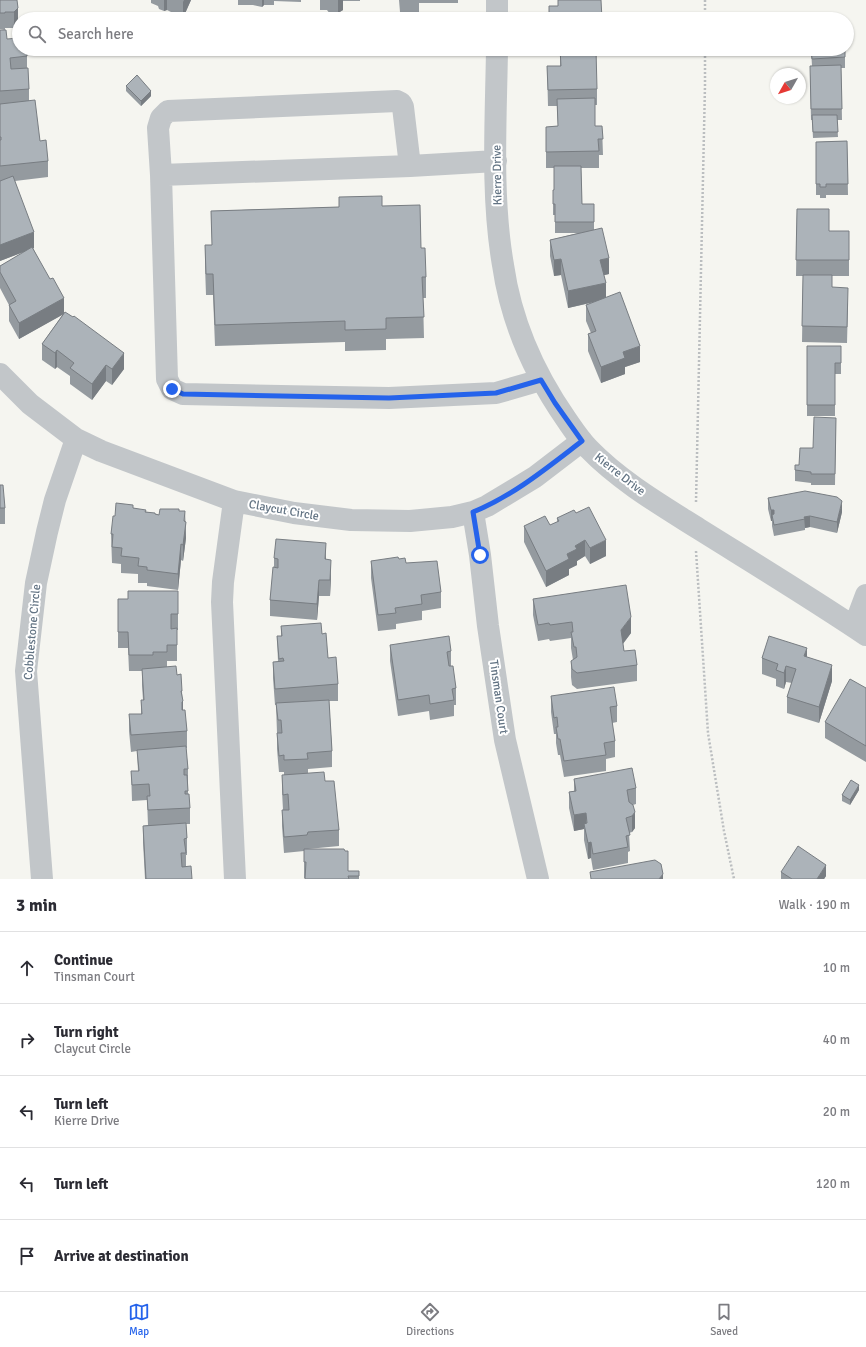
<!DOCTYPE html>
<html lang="en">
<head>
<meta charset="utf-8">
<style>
  :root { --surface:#fff; --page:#f2f2f3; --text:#2b2b33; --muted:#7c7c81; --line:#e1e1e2; --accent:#2563eb }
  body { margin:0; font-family:Signika,sans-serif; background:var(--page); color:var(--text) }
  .compass { position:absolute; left:770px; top:68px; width:36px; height:36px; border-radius:50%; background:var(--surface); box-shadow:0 1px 3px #0004; rotate:231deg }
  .stop { position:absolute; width:12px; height:12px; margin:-9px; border:3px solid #2563eb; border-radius:50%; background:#fff }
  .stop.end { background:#2563eb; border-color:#fff; box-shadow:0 1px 4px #0008 }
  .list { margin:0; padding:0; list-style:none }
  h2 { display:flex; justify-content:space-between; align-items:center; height:52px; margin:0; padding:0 16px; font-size:17px }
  h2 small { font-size:13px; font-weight:400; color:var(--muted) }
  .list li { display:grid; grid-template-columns:26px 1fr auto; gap:12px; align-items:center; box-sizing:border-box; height:72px; padding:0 16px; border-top:1px solid var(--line) }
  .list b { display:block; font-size:15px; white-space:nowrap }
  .list p { margin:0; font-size:13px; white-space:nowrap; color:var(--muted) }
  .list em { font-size:13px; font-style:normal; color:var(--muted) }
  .icon { flex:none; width:22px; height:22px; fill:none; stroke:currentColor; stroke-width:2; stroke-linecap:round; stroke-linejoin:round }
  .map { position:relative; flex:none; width:866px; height:879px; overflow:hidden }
  .search { position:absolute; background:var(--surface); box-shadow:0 1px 3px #0004; left:12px; right:12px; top:12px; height:44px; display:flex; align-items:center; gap:10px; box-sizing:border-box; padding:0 14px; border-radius:22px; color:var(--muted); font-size:15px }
  .sheet { height:412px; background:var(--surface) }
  nav { display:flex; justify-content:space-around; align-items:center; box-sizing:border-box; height:56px; border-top:1px solid var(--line); background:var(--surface); font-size:11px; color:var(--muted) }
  nav a { display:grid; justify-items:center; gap:2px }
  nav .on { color:var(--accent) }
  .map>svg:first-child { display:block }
</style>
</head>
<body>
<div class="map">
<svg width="866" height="879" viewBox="0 0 866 879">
  <rect width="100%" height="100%" fill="#f5f5f0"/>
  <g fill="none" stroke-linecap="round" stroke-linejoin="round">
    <path stroke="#bbbec0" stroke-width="2.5" stroke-dasharray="2 2" stroke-linecap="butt" d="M705,0V19
      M696,502L705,85V49
      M696,551L708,733L724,831L734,879"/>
    <path stroke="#c2c6c9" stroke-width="22" d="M497,19V0
      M497,49C496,120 491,196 503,265C511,321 534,373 566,419C573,429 580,440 589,449C620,481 661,505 699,529C755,564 811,598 866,635
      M496,161L410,166L161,175L167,379L172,389L183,394L389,398L496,393L541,380
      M161,175L158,128L161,118L168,111L397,101L401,103L403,107L410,166
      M0,374L30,404L76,439L101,451L234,501L294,513L351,520L410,521L452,517L473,512L487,506L535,477L582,441
      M234,501L223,582L222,602L235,879
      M473,512L480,555L488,626L505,740L538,879
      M854,627L866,595
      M42,879L26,671L36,583L47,532L55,500L76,439"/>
  </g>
  <path fill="#949a9f" d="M0,0H17L18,24L14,28H5V30L0,29Z
    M151,0H191L183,18L167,10L164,11L159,9L158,6L151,3Z
    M238,0H301V2L274,1V5H264L262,7L253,5H238Z
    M320,0H360V1H343V10L338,13L330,14L327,10H320Z
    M399,0H458V3H419V12H400Z
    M0,30L7,39L27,56V68L29,89V101L40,141L48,161V177L15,181L34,248H33L64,313L124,369L112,385L106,381L92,400L70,384V376L57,367L55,369L42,360V344L63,314L19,339L9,321V305L0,288V266L26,251L0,261Z
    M560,49L597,89V105H595V126H602L603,155H599V168H581L582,204H594V230L609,274L604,275L606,298L640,362L625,367V374L601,383L588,351V334L591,333L586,321V305L595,302L568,308L561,275L554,276L550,256V240L578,233H555V215H553V200L554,190V168H546V127L558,126L557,106H548L547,66H560Z
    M811,49H845V68H841L842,120H837L838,137L813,138L812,120H811L810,77L812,66Z
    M126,86L151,96L141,106L126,91Z
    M847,141L848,195H826V198H820V195H816V142Z
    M339,197L382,206L421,248L426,277V298H423L424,338L386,339V350L345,351V342L215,346L213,295H206L205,266V245H212L211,211L339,207Z
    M797,209L829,231H849V276H832V287L848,304L847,343L802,342L803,276H796Z
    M807,346H841V374H835V416H807Z
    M836,418L835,485H811V483L795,481V465H799Z
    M0,485L5,508V524H0Z
    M768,498L842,512L837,533L810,527L805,528V530L774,536L772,526V521H771L768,509Z
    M133,508L155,514L159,515L179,511L185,521L186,538L183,561L181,560L178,590L147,586V583H138V574L121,573V564L112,563L111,534L115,516Z
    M576,513L606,556L590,564L585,556L577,561V565L569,569V575L546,587L524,542V526L550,525L557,522V518Z
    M274,558L326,559L331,576L330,596H319L317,620L270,616V600L274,568Z
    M399,559L406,563L441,592V608L422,611V620L396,624V629L378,631L371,578V561Z
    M178,591V630H177V661H167V667L177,675L182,691L183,710L187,731V748H186L188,769V794L190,808V824H186L187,838V855H186V866L192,879H145L143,842V826L148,825L147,800L132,801L131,771H138L137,751L131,752L129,731V714H141V700H143L142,685V671H129L128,648H118V599H128Z
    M533,599L631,633L623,644L624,651L637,665V681L577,689L572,685L571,677V661L573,660L571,648V638L550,641L549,639L538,641L533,615Z
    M281,626L322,634L328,658L338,684V701H329L332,751V767L308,769V773L325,781L339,830V846L308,849L348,871H359V879H305V878H304V851L284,853L282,826V810H283L282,791V775H284V772H279L277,749V733L276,705H275L273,678V662H278L277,636H281Z
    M390,645L451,651V666L456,688V705H454V716L430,720L429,711L398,716L390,661Z
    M807,657L832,681L819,723L787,713V697L792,683L786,682L784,689L776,686V679L762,674V658Z
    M866,688V762L825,738V722Z
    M551,696L617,706V722L612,723L615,741V757L606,759V771L564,777L560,755H558L556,743V734H554L551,712Z
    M574,779L636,788V804L633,805L635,828L632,832L629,833L630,851L628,852V863L593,870L591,858L588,859L584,840V829L574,831L569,808V792L574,791Z
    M859,790L850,805L842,801V795Z
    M781,872L826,876L824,879H781Z"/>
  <path fill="#787d82" d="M164,0H167V10L164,11Z
    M184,0H191L183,18V2Z
    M262,0H264V5L262,7Z
    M338,0H343V10L338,13Z
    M18,8V24L14,28V12Z
    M151,91V96L141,106V101Z
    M34,232V248L0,261V245Z
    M609,258V274L600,276V260Z
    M561,259V275L554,276V260Z
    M606,283V299L568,308V291Z
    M64,298V314L19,339V323Z
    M640,346V362L625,367V374L601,383V367L623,352Z
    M57,350V367L55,369V353Z
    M124,353V369L112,385V369Z
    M106,365V381L92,400V384Z
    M842,501V512L837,533V522Z
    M771,510H774V521L772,515V521H771Z
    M185,511L186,538L183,561V545Z
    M810,516V527L805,528L804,517Z
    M585,540V556L577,561V565L569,569V575L546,587V571L575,546Z
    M606,540V556L590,564V548Z
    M326,543V559H325Z
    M181,544V560L178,590V574Z
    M331,560V576L330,596V580Z
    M319,580V596L317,620V604Z
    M631,617V633L621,646V630Z
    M807,648V664L804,656Z
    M832,665V681L819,723V707Z
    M786,666V682L784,689V673Z
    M183,701V717L182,719V702Z
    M859,785V790L850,805V800Z
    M635,812V828L632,832V816Z
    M586,813V829L584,824V829L574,831V815Z
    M591,842V858L588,859V843Z
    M826,865V876L824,879H817Z
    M663,874V879H659Z"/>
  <path fill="#acb3b9" stroke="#787d82" d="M0,0H17L18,8L14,12H5V13H0Z
    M558,0H601L602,19H549V6H558Z
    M0,30H6L7,39L19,38V49H27V56L10,58L11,69L28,68L29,89L0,91Z
    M560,49H596L597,89L548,90L547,66H561Z
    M811,49H845V57L812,59Z
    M841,65L842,109H811L810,66Z
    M137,75L151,91L141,101L126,86Z
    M595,98V126H602L603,139H598L599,151L546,152V127L558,126L557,99Z
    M35,100L40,141L46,140L48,161L0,166V140H1V137H0V104Z
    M812,115H837L838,132H813Z
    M847,141L848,184H826V187H820V184H816V142Z
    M554,166H581L582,204H594V222H555V204H553V190H554Z
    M13,176L34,232L0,245V181Z
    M382,196V206L420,205L421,248H425L426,277H422L424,317L386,318V329L345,330V321L215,325L213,274H206L205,245H212L211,211L339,207V197Z
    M797,209H829V231H849V260H796Z
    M602,228L609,258L600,260L606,283L568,291L561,259L554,260L550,240Z
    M32,247L50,279L53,278L64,298L19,323L9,305L16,301L0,272V266Z
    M803,275H832V287L848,288L847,327L802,326Z
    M620,292L640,346L623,352L625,358L601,367L588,334L596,331L586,305Z
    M65,312L73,317L74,316L124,353L112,369L106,365L92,384L70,368L74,363L57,350L55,353L42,344Z
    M807,346H841V363H835V405H807Z
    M814,417L836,418L835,474H811V472L795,470V465H799L800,448H813Z
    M0,485H3L5,508H0Z
    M805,491L837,497L842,501L837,522L810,516L804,517L805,519L774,525L772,515L774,514V510H771L768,498Z
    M116,503L133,505V508L146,510L145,512L155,513V514L159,515L160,509H179V511H185L184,521L186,522L183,545L181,544L178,574L147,570V567L138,566L139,558L121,556L122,548L112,547L113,534H111L113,516H115Z
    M589,507L606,540L590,548L585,540L575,546L577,549L567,554L569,559L546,571L524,526L545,516L550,525L559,521L557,518L574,510L576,513Z
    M276,539L326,543L325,559L331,560L330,580H319L317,604L270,600L273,567L278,568V559L274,558Z
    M398,557L399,559L405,558L406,563L437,561L441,592L421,595L422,604L395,608L396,613L378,615L371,561Z
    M626,585L631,617L621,630L624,651L635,650L637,665L577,673L572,669L571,661L577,657L576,647H574L571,632H573L572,622L550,625L549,623L538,625L533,599Z
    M128,591H178V614H171V629L177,628V645H167V652H153V655H129L128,632H118V599H128Z
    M321,623L322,634L326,633L328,658L336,657L338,684L275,689L273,662L284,661L283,658L279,659L277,636H282L281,626Z
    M449,636L451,651L447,652L449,666H453L456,688L452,689L454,700L430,704L429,695L398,700L390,645Z
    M769,636L807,648L804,656L832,665L819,707L787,697L796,669L786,666L784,673L776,670L778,664L762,658Z
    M176,666L177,675L181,674L182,691H181L183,701L182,702V710H185L187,731L131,735L129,714H142L141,700H144L142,669Z
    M850,679L866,688V746L825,722Z
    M614,687L617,706L610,707L615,741L604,743L606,755L564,761L560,739H558L556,727H558L557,717L554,718L551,696Z
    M329,700L332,751L307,753L308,759L284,760V755L279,756L277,733H282L281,720H278L276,703Z
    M186,746L188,769H184V775H187L188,791H185V794H189L190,808L148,810L147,796H150L149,784L132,785L131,771H139L137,750Z
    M632,768L636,788L627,790L629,802L633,805L635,812L632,816L626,818L630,835L626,836L628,847L593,854L591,842L588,843L584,824L587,823L586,813L574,815L569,792L576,791L574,779Z
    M324,772L325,781H334L339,830L308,832L307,835L284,837L282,810H289L288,794L283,795L282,775Z
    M851,780L859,785L850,800L842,795Z
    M186,823L187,838L184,839L186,853H181L182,867L191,866L192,879H146L143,826Z
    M798,846L826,865L817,879H792L781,872Z
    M304,849H344L345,851H348V871H359V876H348L349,879H305L306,862H304Z
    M655,860L661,864L663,874L659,879H591L590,872Z"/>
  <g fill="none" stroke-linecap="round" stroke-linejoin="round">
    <path stroke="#2563eb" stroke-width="5" d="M172,389L183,394L389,398L496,393L541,380L555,403L582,441C548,467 513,496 473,512L480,555"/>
  </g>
  <g text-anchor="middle" stroke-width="4" stroke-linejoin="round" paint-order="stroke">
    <g font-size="12" fill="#627383" stroke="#fff">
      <text transform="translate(497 175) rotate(-91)" y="4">Kierre Drive</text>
      <text transform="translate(620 474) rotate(38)" y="4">Kierre Drive</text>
      <text transform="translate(284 510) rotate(10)" y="4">Claycut Circle</text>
      <text transform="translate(32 632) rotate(-85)" y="4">Cobblestone Circle</text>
      <text transform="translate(499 697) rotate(82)" y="4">Tinsman Court</text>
    </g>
  </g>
</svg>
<svg class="compass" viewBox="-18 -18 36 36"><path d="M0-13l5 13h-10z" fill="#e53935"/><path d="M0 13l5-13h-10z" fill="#7c7c81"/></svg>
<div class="stop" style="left:480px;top:555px"></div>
<div class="stop end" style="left:172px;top:389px"></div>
<div class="search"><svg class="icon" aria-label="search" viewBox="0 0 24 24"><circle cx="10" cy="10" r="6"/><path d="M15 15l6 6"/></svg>Search here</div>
</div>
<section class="sheet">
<h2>3 min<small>Walk · 190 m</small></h2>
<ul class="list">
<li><svg class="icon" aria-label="ahead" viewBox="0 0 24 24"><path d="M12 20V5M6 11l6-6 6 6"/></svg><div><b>Continue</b><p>Tinsman Court</p></div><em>10 m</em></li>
<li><svg class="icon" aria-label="right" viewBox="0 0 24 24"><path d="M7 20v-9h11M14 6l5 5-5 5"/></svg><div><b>Turn right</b><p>Claycut Circle</p></div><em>40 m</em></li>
<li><svg class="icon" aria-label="left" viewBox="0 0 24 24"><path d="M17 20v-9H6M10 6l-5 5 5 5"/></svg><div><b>Turn left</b><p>Kierre Drive</p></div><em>20 m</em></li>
<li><svg class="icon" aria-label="left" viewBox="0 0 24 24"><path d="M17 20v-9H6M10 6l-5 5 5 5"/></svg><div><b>Turn left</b></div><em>120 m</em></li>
<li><svg class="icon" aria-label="arrive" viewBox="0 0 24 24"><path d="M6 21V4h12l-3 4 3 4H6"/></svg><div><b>Arrive at destination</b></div></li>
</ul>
</section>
<nav>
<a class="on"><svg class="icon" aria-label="map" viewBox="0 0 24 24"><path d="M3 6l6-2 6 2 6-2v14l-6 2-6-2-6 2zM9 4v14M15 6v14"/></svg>Map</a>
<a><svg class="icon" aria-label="directions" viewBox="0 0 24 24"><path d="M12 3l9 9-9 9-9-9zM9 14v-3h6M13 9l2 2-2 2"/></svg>Directions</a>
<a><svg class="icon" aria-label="saved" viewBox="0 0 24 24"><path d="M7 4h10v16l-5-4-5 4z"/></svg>Saved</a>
</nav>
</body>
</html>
